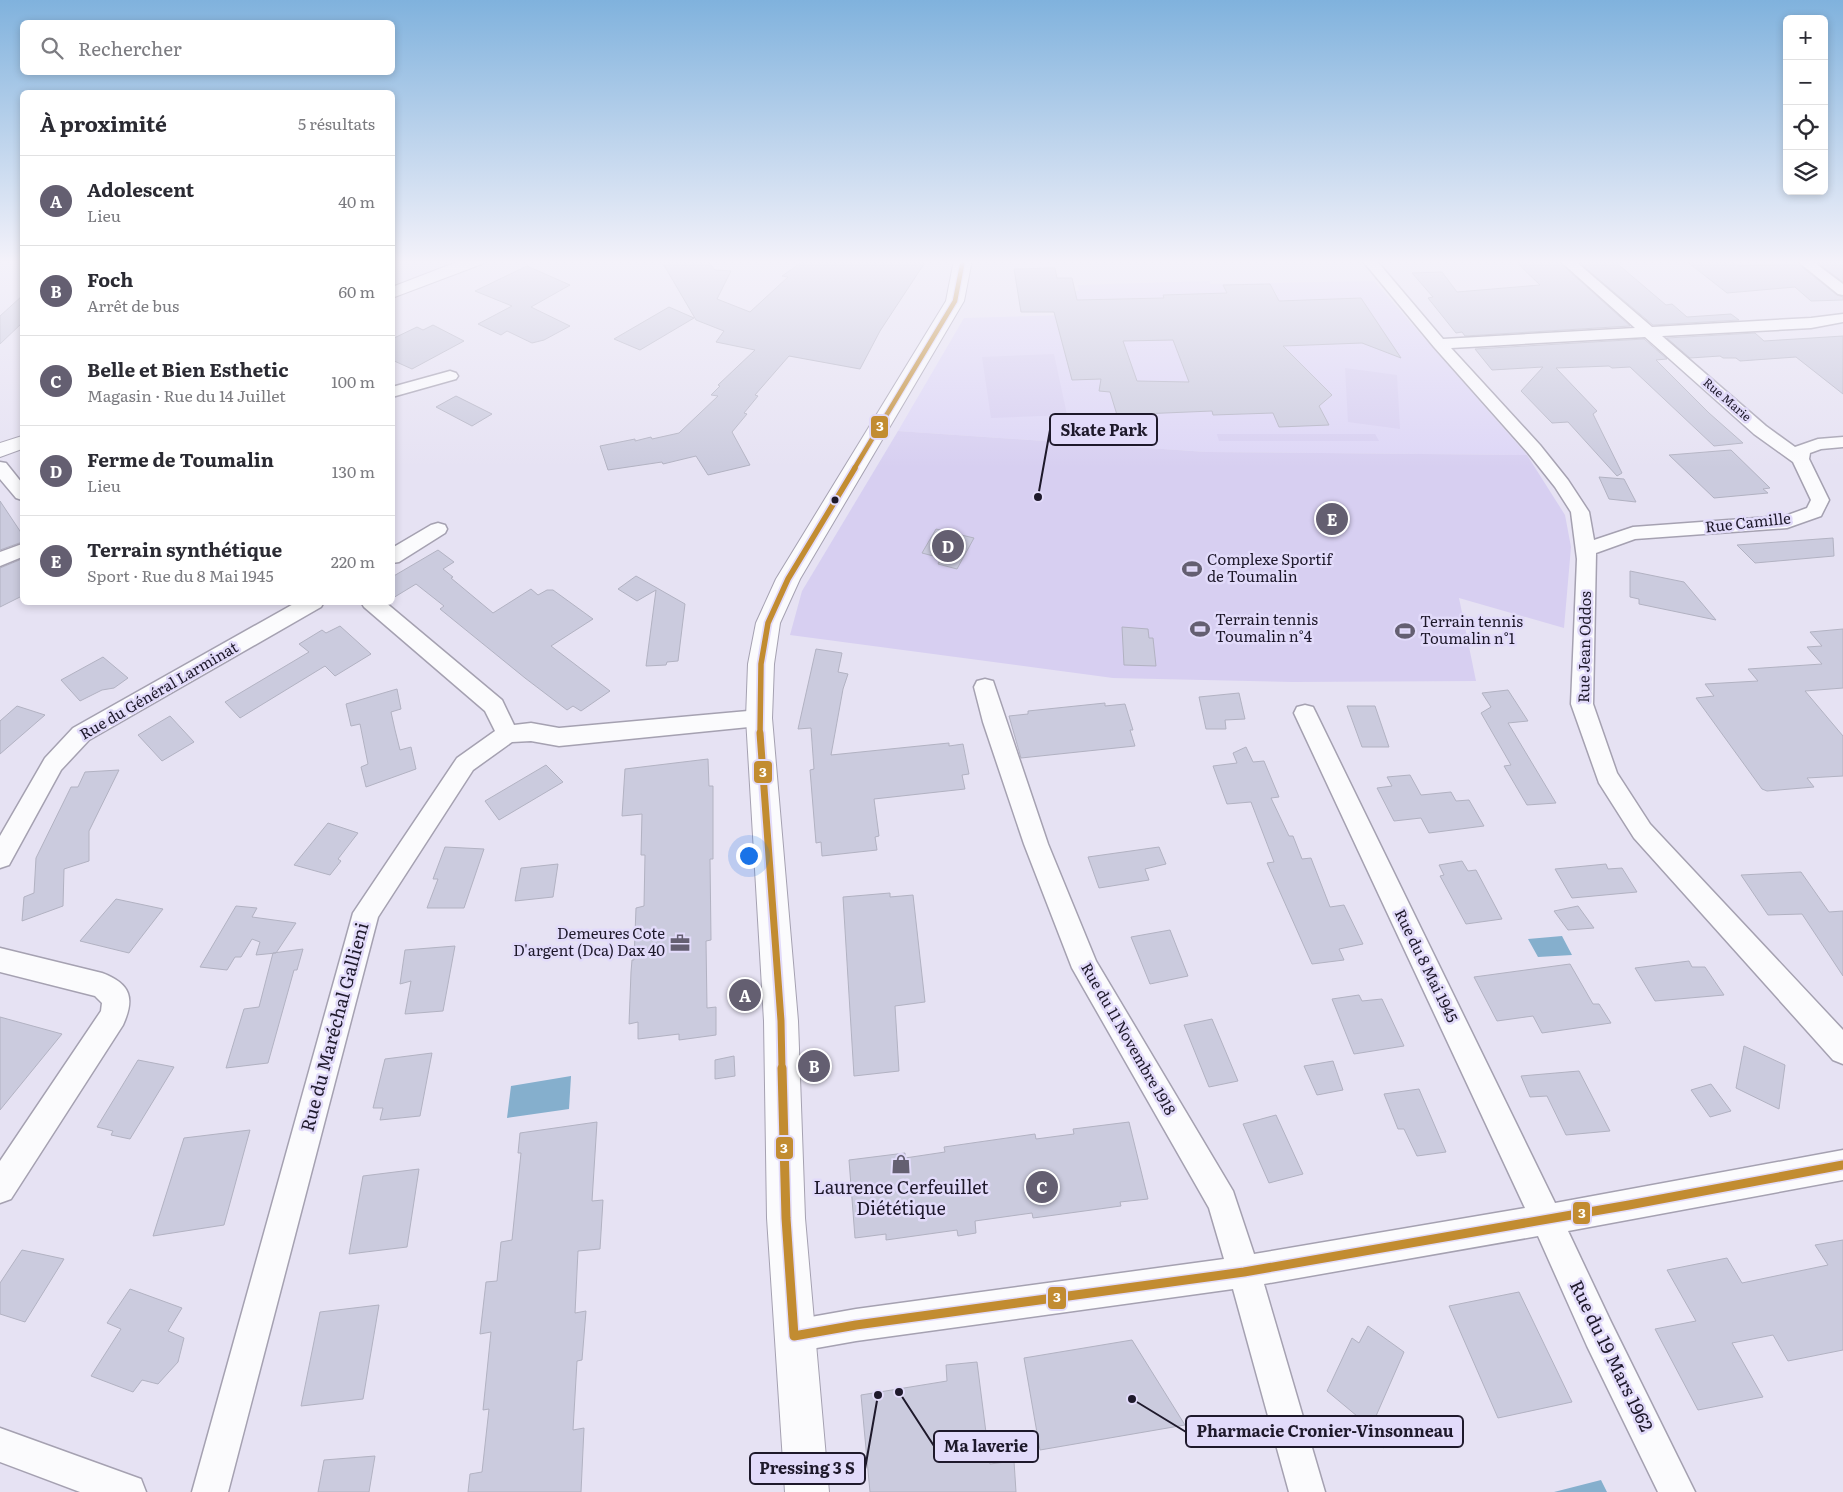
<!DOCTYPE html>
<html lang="fr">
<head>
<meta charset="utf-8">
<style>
  :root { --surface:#fff; --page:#f7f7f7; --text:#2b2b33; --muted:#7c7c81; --line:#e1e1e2; --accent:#645f71 }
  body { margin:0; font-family:Literata,serif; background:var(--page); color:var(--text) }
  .controls { position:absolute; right:15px; top:15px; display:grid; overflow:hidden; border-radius:8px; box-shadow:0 2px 8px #0003 }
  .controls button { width:45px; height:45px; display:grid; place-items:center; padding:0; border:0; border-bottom:1px solid var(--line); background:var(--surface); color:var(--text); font:25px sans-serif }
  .you { position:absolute; left:748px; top:855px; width:18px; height:18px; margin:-12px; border:4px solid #fff; border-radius:50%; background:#1a73e8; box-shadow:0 0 0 8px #1a73e833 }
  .badge { display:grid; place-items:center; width:32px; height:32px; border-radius:50%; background:var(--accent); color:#fff; font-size:16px; font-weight:700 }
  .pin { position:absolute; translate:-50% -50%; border:2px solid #fff; box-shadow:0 1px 5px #0006 }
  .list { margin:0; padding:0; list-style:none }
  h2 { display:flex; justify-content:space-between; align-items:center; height:65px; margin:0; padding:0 20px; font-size:21px }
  h2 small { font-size:16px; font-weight:400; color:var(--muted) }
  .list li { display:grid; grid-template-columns:32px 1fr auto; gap:15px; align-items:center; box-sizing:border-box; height:90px; padding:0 20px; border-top:1px solid var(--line) }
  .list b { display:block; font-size:19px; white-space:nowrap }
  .list p { margin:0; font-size:16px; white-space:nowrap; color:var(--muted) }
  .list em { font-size:16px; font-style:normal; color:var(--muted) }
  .icon { flex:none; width:28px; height:28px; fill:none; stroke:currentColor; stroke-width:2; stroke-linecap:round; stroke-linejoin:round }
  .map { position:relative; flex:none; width:1843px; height:1492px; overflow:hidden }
  .search { position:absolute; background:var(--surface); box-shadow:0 2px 8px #0003; left:20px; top:20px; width:375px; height:55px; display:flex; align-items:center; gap:12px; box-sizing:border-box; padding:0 18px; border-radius:8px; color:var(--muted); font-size:19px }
  .panel { position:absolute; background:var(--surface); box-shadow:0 2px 8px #0003; left:20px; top:90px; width:375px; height:515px; border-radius:8px }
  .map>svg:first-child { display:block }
</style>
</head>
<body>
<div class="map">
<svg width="1843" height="1492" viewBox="0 0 1843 1492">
  <rect width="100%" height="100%" fill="#e6e2f3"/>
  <path fill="#ddd6f6" d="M1210,281L1211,284L1374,281L1527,455L1207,452L898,431L964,318L1070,315L1061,291H1079L1078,285Z"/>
  <path fill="#d7cff1" d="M1054,354L1067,415L991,418L982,357Z
    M1345,368L1397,375L1400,429L1348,422Z
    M898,431L1207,452L1527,455L1565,515L1571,547L1564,628L1459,598L1476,681L1293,682L1113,678L790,635L802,591Z
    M1217,434H1375L1379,441H1219Z"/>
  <path fill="#85afcd" d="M1562,936L1572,955L1538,957L1528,939Z
    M571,1076L569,1109L507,1118L511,1086Z
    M1601,1480L1607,1492H1554Z"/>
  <path fill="#cbcbde" stroke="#b2b2c2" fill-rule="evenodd" d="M661,260H707L715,270L731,271L717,299L750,312L788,277L782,276L805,260H905L924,264L880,331L860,369L789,356L755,395L758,396L744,413L747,414L732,432L750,465L708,475L696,456L663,464L662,462L608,470L600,446L635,439V441L651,437L652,439L679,433L718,396L711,395L720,386L718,385L755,350L716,342L724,331L696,320Z
    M1514,260H1557L1630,326L1465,336L1462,332L1456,333L1428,298L1433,297L1412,273L1442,272L1457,292L1540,285Z
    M1576,260H1613L1666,305L1672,304L1687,317L1731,314L1739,320L1653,325Z
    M1685,260H1731L1739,266L1798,264L1837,295L1843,297V300L1811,301L1795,287L1727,293Z
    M1843,262V282L1818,263Z
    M527,266L570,285L531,307L570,326L544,340L532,343L507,331L501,335L478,324L512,306L475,291Z
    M1055,268L1057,278H1072L1077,300L1164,298L1163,295L1227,293L1223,285L1270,284L1279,301L1361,298L1401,358L1362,343L1283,346L1332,395L1319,406L1329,425L1279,427L1273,413L1213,415L1212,411L1117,415L1110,392L1099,391L1101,379L1072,380L1054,312H1021L1014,269ZM1173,340L1189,382L1137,381L1123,341Z
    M22,296V323L0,344V316Z
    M669,307L694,318L640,350L614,339Z
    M433,325L464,341L412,369L392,360V339L417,327L423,330Z
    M1755,333L1764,341L1843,336V394L1796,357L1740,361L1736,358H1723L1720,356L1690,358L1667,338Z
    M1644,339L1667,359L1656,360L1709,413L1743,443L1714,446L1630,367L1612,368L1609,366L1556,368L1597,411L1593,414L1622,473L1617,476L1568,422L1552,423L1521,391L1543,367L1492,370L1475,349Z
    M456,396L492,414L472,426L436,407Z
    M1731,450L1770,488L1763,489L1768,493L1714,498L1669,455Z
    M1599,477L1624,479L1636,502L1609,499Z
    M0,501L22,534V542L0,550Z
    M936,529L974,538L957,569L938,564L941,558L922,553Z
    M1833,538L1834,556L1755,563L1737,545Z
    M438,550L454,562L443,569L453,577L451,578L493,613L531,589L538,595L547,590H553L593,619L551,646L610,691L581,711L573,706L567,710L525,678L440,609L444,606L416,584L393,598L392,577Z
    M22,559V596L0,607V568Z
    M1630,571L1684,582L1716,620L1639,604V599L1630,597Z
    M636,576L685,604L678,661L667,662L666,665L646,666L656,590L637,601L618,589Z
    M340,626L371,654L335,676L325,666L240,718L225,702L309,652L299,644L322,630L326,633Z
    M1122,627L1148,629L1149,638H1153L1156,666L1124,665Z
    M1843,629V688L1805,691L1843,736V776L1807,778L1814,787L1767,791L1762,789L1696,698L1714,696L1705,684L1758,681L1748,669L1822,664L1807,647L1822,646L1810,632Z
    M816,649L842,653L838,672L848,674L843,689L831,755L949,743V746L963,744L969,774L962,775L965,789L874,799L879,836L875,837L877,850L822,856L821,842L816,843L810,770L814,769L811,728L798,729Z
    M103,657L128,678L114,688L102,690L80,701L61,680Z
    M397,689L401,709L391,712L395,730L400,750L411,747L416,769L366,787L361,767L368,764L360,724L351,726L346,704Z
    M1508,690L1528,721L1508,723L1556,803L1527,805L1504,766L1511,765L1481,713L1491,707L1482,693Z
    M1239,693L1245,719L1225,720L1226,729H1206L1199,697Z
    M1105,703V706L1125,704L1133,730H1130L1135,746L1021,758L1009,716L1028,714V711Z
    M17,706L45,715L0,754V721Z
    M1347,706H1375L1389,747H1362Z
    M170,716L194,742L162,761L138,735Z
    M1246,747L1253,762L1264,761L1279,797L1271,798L1289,836H1293L1302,859L1311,858L1330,907L1344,905L1363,944L1339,949L1344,960L1312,964L1267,863L1274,862L1251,802L1227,804L1213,766L1237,763L1233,753Z
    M708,759L709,786H713V859H710L711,940L706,941L707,1008L716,1007V1035L679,1040V1034L638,1039V1022L629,1024L631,972L632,960H634L636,908L644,906L645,855H641L642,814L622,816L625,769Z
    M546,765L563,782L499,820L485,801Z
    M119,770L89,831V861L64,869L63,906L22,921L24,897L34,893L36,858L71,787H78L85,772Z
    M1410,775L1421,795L1451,792L1456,801L1469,800L1484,826L1429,833L1421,818L1394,821L1377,788L1392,786L1387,777Z
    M328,823L358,833L338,859L341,861L330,875L294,865Z
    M445,847L484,849L464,908H427L438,879H433Z
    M1159,847L1166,864L1145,869L1149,880L1099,888L1088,857Z
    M1462,861L1468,871L1476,870L1502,919L1466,924L1440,876L1444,875L1439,865Z
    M558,864L553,897L515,901L521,868Z
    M1606,864L1608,869L1622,868L1637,892L1572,898L1555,869Z
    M1801,872L1829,912L1843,911V976L1802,914L1768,915L1741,875Z
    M890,893V897L913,895L925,1002L895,1006L899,1071L854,1076L843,897Z
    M116,899L163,909L129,953L80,941Z
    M236,906L257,908L252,917L296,923L276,953L256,955L260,942L252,939L241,957H235L227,970L200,967Z
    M1578,906L1594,928L1568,930L1554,911Z
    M1170,930L1188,976L1150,984L1131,937Z
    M455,946L443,1011L405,1014L411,981L400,984L405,950Z
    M303,949L297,970H294L268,1063L226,1068L244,1009L259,1007L273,953Z
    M1689,961L1692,967H1705L1724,995L1655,1001L1635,968Z
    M1570,964L1593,1004H1599L1611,1023L1542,1033L1533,1016L1497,1021L1474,977Z
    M1359,995L1362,1001L1382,999L1404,1046L1354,1054L1332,999Z
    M0,1017L62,1034L0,1110Z
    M1212,1019L1238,1081L1209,1087L1184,1025Z
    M1744,1046L1785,1065L1779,1109L1736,1088Z
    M432,1053L420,1116L380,1120L383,1108H373L385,1059Z
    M734,1056L735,1076L715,1079V1060Z
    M138,1060L174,1067L130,1139L111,1135L113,1131L97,1127Z
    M1333,1061L1343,1090L1317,1095L1304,1066Z
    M1579,1071L1610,1131L1566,1135L1547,1096L1530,1097L1521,1076Z
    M1711,1084L1731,1111L1710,1117L1691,1090Z
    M1419,1089L1446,1152L1417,1156L1404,1129H1398L1384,1094Z
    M1276,1115L1303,1174L1269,1183L1243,1124Z
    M597,1122L592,1201L603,1200L600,1249L578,1251L575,1313L586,1311L582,1360L577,1361L573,1430L584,1428L581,1492H468L470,1474L482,1472L489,1409L483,1410L491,1332L480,1334L486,1282L497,1281L501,1242L512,1240L521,1153H518L520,1133Z
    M1129,1122L1148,1199L1120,1202L1121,1206L1033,1218L1032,1213L975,1221L976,1233L958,1236L957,1230L886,1240V1234L855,1238L849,1160L905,1153V1158L945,1152L944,1147L1035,1134L1036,1139L1074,1134L1073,1129Z
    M250,1130L224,1225L153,1236L184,1138Z
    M419,1169L407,1247L349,1254L363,1176Z
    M1843,1240V1350L1788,1361L1773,1335L1732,1343L1763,1397L1698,1410L1655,1329L1696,1321L1667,1270L1727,1258L1742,1283L1828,1265L1815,1245Z
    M22,1250L64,1259L25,1322L0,1314V1283Z
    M130,1289L182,1308L168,1331L184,1338L178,1362L158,1384L142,1380L133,1392L91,1376L121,1329L107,1323Z
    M1519,1292L1572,1402L1498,1418L1449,1306Z
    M379,1305L363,1399L301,1406L320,1312Z
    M1368,1326L1404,1352L1376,1416L1393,1429L1384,1448L1354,1424L1357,1416L1327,1391L1352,1338L1359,1343Z
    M1132,1340L1185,1425L1040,1450L1024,1358Z
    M977,1362L990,1464L1014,1461L1016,1492H870L861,1395L947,1381L946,1365Z
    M375,1456L369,1492H318L324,1460Z"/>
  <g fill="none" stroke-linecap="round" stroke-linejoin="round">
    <defs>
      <path id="street" d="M1362,260H1376L1443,339L1635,328L1559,260H1574L1652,327L1811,318L1843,314V322L1811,328L1662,336L1766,426L1795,447L1818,439L1843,437V447L1821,449L1810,453L1809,459L1829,500L1821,516L1787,528L1635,539L1596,553L1593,704L1617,773L1650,824L1843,1030V1064L1833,1060L1634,838L1599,783L1571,704L1577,559L1571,512L1555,487L1528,453L1434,347ZM1645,337L1754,434L1793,462L1811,500L1807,508L1785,516L1633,527L1594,540L1589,512L1568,480L1540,445L1451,348Z
        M1796,260H1811L1843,284V295L1838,294Z
        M450,371L456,373L458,376L456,379L392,397V387Z
        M0,462L6,463L22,483V500L16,498L0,479Z
        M438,523L445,525L447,529L445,533L399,562L392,563V548L431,525Z
        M22,544V557L0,566V552Z
        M297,602H324L321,607L89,740L61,770L9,865L0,868V836L45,758L73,728Z
        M361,602H385L502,700L514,725L531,723L559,728L759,710L767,712L770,718L767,724L759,726L559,746L531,741L512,742L473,770L378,917L228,1492H192L353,913L457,758L495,731L485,711L364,607Z
        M985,679L993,681L1048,844L1096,961L1233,1191L1254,1254L1525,1208L1294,713L1297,707L1305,705L1313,707L1316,713L1555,1203L1843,1150V1180L1568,1231L1611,1322L1695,1492H1658L1587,1346L1538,1236L1264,1284L1325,1492H1289L1233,1289L856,1341L794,1352L782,1348L778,1336L782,1324L794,1320L856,1309L1224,1259L1209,1208L1072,968L1024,844L983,722L974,687L977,681Z
        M0,948L102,973C131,984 135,998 123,1025L11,1199L0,1203V1161L101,1011L102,1003L95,996L0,972Z
        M0,1428L141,1479L146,1492H80L0,1462Z"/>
      <path id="secondary" d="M462,260H485L482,264L392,298V287Z
        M954,260H972L964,301L800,579L780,623L774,664L772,718L798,1021L805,1218L829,1492H785L767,1218L764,1021L746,718L748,664L756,623L776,579L946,301Z
        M22,436V449L0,457V443Z"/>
    </defs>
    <use href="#street" stroke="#a5a1b1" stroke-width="3"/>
    <use href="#secondary" stroke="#a5a1b1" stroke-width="2"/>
    <use href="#street" fill="#fbfbfd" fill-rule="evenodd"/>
    <use href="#secondary" fill="#fbfbfd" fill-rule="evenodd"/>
    <defs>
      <path id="bus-1-far3" d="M854,469L955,301L963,260"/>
      <path id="bus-1-far2" d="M760,734L761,664L768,623L788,579L855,468"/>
      <path id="bus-1-far1" d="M760,733L781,1021L782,1069"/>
      <path id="bus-1" d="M782,1068L786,1218L794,1336
        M794,1336L856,1325L1244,1272L1629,1205L1843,1165"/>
    </defs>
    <use href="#bus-1-far3" stroke="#e2dbfa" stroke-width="7"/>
    <use href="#bus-1-far2" stroke="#e2dbfa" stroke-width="9"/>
    <use href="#bus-1-far1" stroke="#e2dbfa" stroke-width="11"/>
    <use href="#bus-1" stroke="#e2dbfa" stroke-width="12"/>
    <use href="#bus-1-far3" stroke="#c28c31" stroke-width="4.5"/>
    <use href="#bus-1-far2" stroke="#c28c31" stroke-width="5.5"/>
    <use href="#bus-1-far1" stroke="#c28c31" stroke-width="7"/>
    <use href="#bus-1" stroke="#c28c31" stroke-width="9"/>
  </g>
  <linearGradient id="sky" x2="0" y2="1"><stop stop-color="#80b2dd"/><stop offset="0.56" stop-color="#f4f2fa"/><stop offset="1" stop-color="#f4f2fa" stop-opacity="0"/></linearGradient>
  <rect width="1843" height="468" fill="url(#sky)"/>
  <defs>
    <symbol id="stadium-bare" viewBox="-9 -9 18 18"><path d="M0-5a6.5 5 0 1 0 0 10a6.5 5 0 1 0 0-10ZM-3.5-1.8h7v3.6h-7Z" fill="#645f71" stroke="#e2dbfa" stroke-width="2.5" paint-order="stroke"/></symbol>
    <symbol id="office-bare" viewBox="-9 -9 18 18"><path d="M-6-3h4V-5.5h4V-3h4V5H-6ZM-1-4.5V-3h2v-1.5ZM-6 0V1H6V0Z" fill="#645f71" stroke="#e2dbfa" stroke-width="2.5" paint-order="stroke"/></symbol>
    <symbol id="shop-bare" viewBox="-9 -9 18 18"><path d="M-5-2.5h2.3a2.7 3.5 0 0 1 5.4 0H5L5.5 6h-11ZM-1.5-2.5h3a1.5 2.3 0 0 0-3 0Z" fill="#645f71" stroke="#e2dbfa" stroke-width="2.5" paint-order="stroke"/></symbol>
  </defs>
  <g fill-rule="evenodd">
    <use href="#stadium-bare" x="1178" y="555" width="28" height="28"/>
    <use href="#stadium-bare" x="1186" y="615" width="28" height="28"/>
    <use href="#stadium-bare" x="1391" y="617" width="28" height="28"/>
    <use href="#office-bare" x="666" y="929" width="28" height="28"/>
    <use href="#shop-bare" x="887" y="1150" width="28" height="28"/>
  </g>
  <circle fill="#1e192b" stroke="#e2dbfa" stroke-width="2" cx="835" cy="500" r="4.5"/>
  <g text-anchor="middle" stroke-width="5" stroke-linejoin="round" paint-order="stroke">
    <g font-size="12" fill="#1e192b" stroke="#e2dbfa">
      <text transform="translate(1727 400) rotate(41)" y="4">Rue Marie</text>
    </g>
    <g font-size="15" fill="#1e192b" stroke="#e2dbfa">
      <text transform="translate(1748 523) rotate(-6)" y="5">Rue Camille</text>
      <text transform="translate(1585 647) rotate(-89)" y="5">Rue Jean Oddos</text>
      <text transform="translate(159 691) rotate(-30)" y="5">Rue du Général Larminat</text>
      <text transform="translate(1426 966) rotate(64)" y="5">Rue du 8 Mai 1945</text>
      <text transform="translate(1128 1039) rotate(60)" y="5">Rue du 11 Novembre 1918</text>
    </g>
    <g font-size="15" fill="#1e192b" stroke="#e2dbfa" text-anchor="start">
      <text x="1207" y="565">Complexe Sportif<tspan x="1207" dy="17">de Toumalin</tspan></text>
      <text x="1215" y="625">Terrain tennis<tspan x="1215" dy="17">Toumalin n°4</tspan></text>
      <text x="1420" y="627">Terrain tennis<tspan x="1420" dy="17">Toumalin n°1</tspan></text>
      <text x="665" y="939" text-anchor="end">Demeures Cote<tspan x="665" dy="17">D'argent (Dca) Dax 40</tspan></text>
    </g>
    <g font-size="18" fill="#1e192b" stroke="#e2dbfa">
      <text transform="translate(335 1027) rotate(-75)" y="6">Rue du Maréchal Gallieni</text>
      <text transform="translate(1611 1356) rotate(64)" y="6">Rue du 19 Mars 1962</text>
    </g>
    <g font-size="18" fill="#1e192b" stroke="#e2dbfa">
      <text x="901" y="1194">Laurence Cerfeuillet<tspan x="901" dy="21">Diététique</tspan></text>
    </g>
  </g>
  <path fill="none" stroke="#1e192b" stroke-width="2" d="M1038 497L1050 430M1132 1399L1186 1432M899 1392L934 1446M878 1395L865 1469"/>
  <g fill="#1e192b" stroke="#e2dbfa" stroke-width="2">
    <circle cx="1038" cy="497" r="5"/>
    <circle cx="1132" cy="1399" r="5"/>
    <circle cx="899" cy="1392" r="5"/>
    <circle cx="878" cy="1395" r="5"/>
  </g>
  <g fill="#e2dbfa" stroke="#1e192b" stroke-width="2">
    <rect x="1050" y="414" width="107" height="31" rx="5"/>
    <rect x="1186" y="1416" width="277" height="31" rx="5"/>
    <rect x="934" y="1431" width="104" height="31" rx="5"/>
    <rect x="750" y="1453" width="115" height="31" rx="5"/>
  </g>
  <g font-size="16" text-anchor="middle" font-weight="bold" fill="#1e192b">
    <text x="1104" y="436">Skate Park</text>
    <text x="1325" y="1437">Pharmacie Cronier-Vinsonneau</text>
    <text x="986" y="1452">Ma laverie</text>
    <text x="807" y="1474">Pressing 3 S</text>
  </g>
  <g stroke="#e2dbfa" stroke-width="2">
    <rect x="870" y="415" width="19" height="24" rx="5" fill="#c28c31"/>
    <rect x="753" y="760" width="20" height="24" rx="5" fill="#c28c31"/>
    <rect x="775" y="1136" width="19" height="24" rx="5" fill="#c28c31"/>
    <rect x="1572" y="1201" width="19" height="24" rx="5" fill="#c28c31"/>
    <rect x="1047" y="1286" width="20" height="24" rx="5" fill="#c28c31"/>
  </g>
  <g font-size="14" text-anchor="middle" font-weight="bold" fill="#fff">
    <text x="880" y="431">3</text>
    <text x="763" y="777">3</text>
    <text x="784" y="1153">3</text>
    <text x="1582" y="1218">3</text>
    <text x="1057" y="1302">3</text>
  </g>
</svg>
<div class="controls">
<button>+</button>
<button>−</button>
<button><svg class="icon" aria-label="locate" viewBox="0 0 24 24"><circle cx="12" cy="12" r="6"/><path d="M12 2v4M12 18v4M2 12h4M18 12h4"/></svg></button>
<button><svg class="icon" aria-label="layers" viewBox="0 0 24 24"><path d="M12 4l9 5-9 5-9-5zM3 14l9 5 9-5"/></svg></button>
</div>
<div class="you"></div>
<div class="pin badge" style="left:745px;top:995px">A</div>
<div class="pin badge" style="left:814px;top:1066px">B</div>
<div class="pin badge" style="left:1042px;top:1187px">C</div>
<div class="pin badge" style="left:948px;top:546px">D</div>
<div class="pin badge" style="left:1332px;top:519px">E</div>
<div class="search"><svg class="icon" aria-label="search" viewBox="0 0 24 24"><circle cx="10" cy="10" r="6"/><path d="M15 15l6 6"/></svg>Rechercher</div>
<section class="panel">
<h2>À proximité<small>5 résultats</small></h2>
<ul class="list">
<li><span class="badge">A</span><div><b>Adolescent</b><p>Lieu</p></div><em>40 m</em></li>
<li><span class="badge">B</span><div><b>Foch</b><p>Arrêt de bus</p></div><em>60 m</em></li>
<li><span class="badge">C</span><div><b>Belle et Bien Esthetic</b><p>Magasin · Rue du 14 Juillet</p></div><em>100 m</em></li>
<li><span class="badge">D</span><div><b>Ferme de Toumalin</b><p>Lieu</p></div><em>130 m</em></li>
<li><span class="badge">E</span><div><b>Terrain synthétique</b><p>Sport · Rue du 8 Mai 1945</p></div><em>220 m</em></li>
</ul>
</section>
</div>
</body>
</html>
